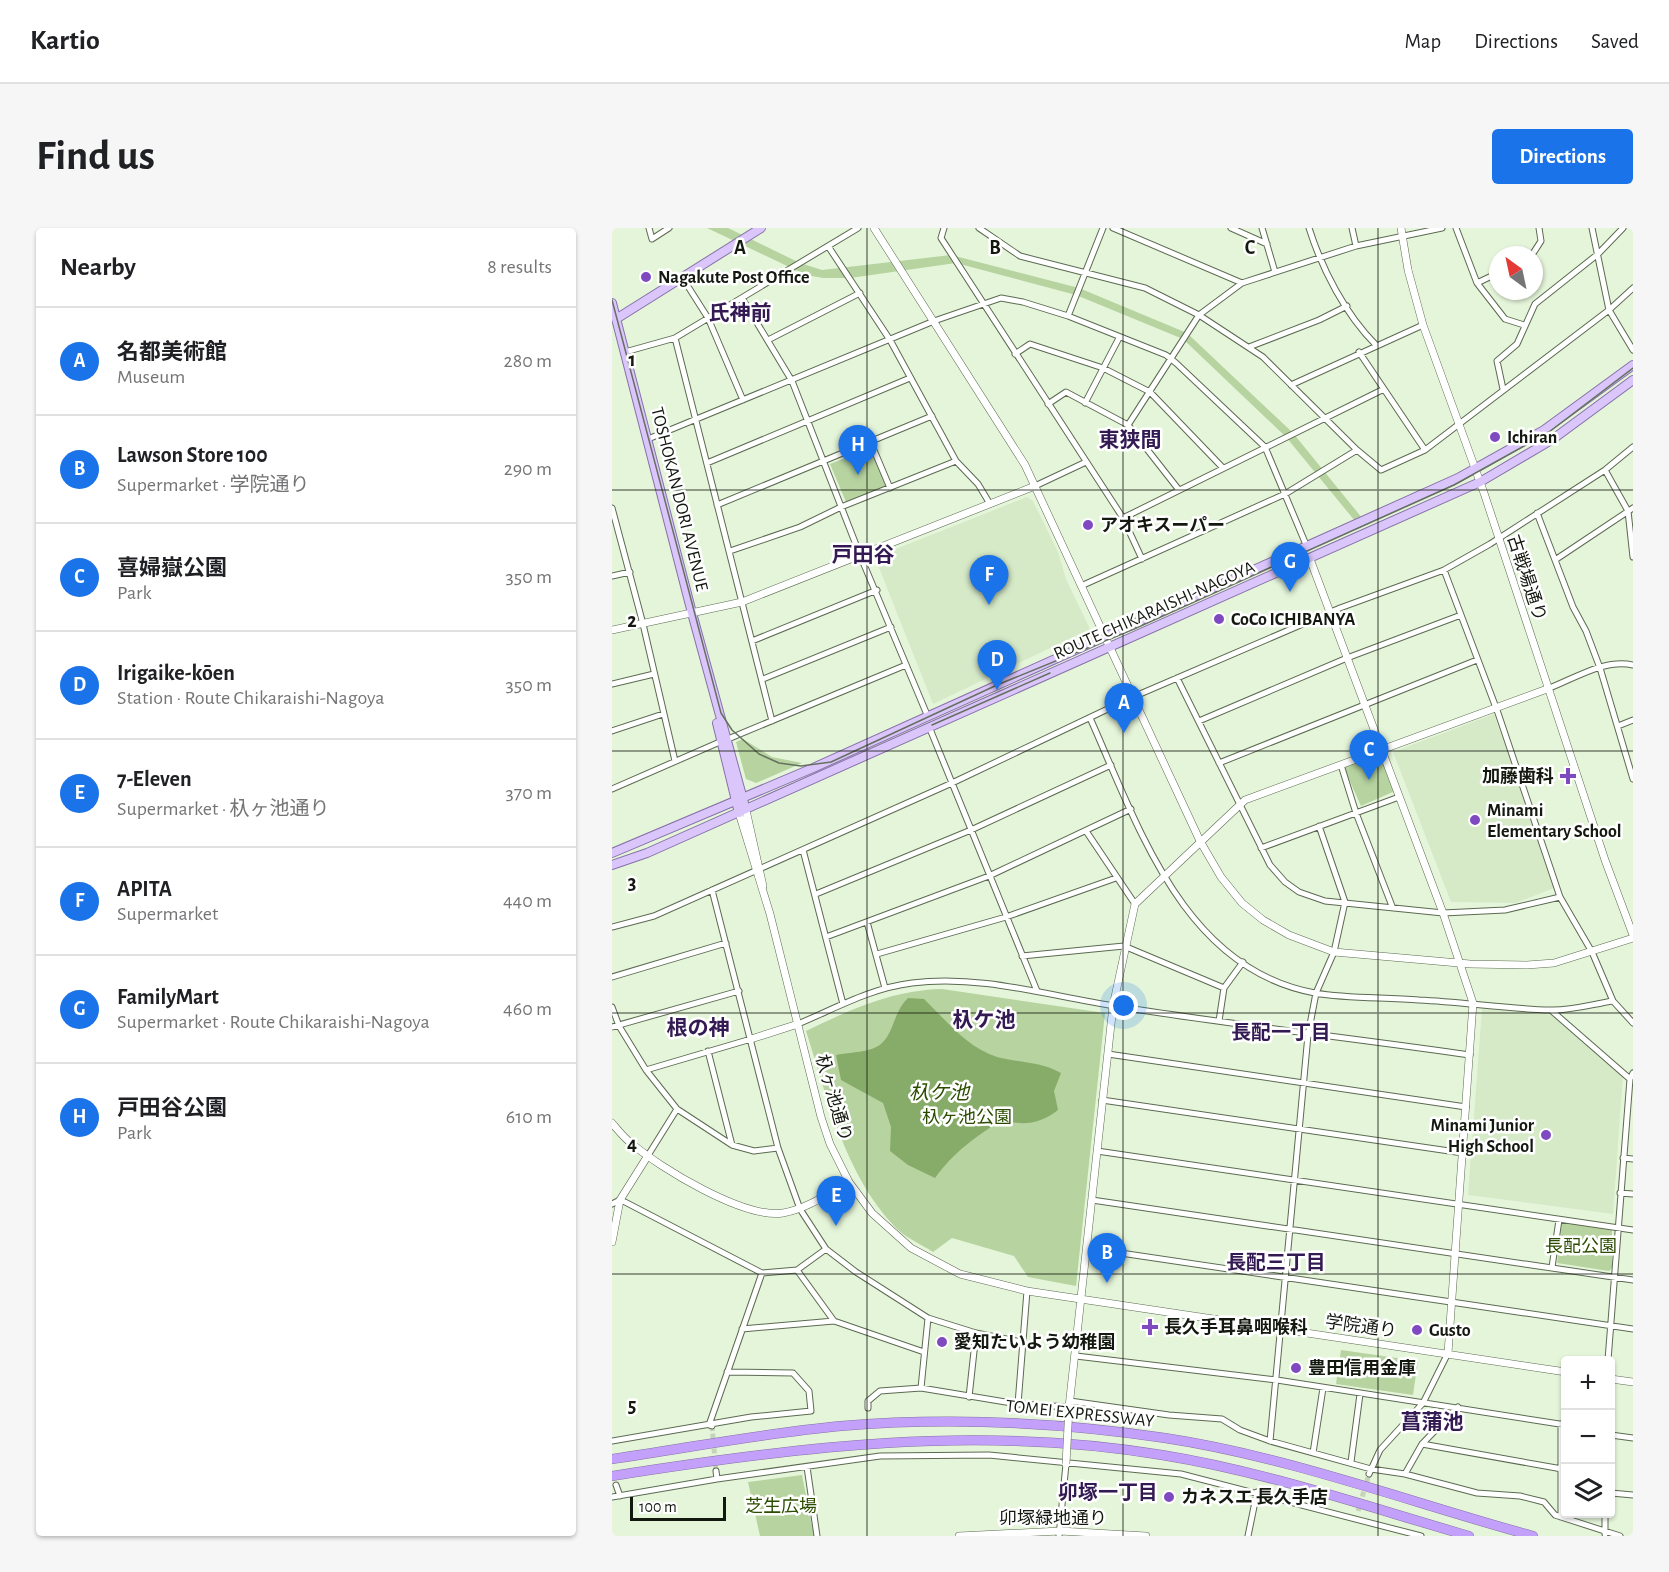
<!DOCTYPE html>
<html lang="en">
<head>
<meta charset="utf-8">
<style>
  :root { --surface:#fff; --page:#f6f6f6; --text:#202124; --muted:#757577; --line:#e0e0e0; --accent:#1a73e8 }
  body { margin:0; font-family:"Alegreya Sans","Noto Sans JP",sans-serif; background:var(--page); color:var(--text) }
  .controls { position:absolute; right:18px; bottom:18px; display:grid; overflow:hidden; border-radius:6px; box-shadow:0 2px 4px #0004 }
  .controls button { width:54px; height:54px; display:grid; place-items:center; padding:0; border:0; border-bottom:2px solid var(--line); background:var(--surface); color:var(--text); font:30px sans-serif }
  .compass { position:absolute; left:877px; top:18px; width:54px; height:54px; border-radius:50%; background:var(--surface); box-shadow:0 2px 4px #0004; rotate:327deg }
  .scale { position:absolute; left:18px; bottom:15px; width:96px; box-sizing:border-box; padding-left:6px; border:3px solid #141910; border-top:0; font-size:16px; line-height:21px; white-space:nowrap; color:#141910; -webkit-text-stroke:4px #fff; paint-order:stroke }
  .you { position:absolute; left:512px; top:778px; width:21px; height:21px; margin:-15px; border:4px solid #fff; border-radius:50%; background:#1a73e8; box-shadow:0 0 0 9px #1a73e833 }
  .badge { display:grid; place-items:center; width:39px; height:39px; border-radius:50%; background:var(--accent); color:#fff; font-size:20px; font-weight:700 }
  .pin { position:absolute; translate:-50% -50px; filter:drop-shadow(0 2px 3px #0008) }
  .pin::after { content:''; position:absolute; top:32px; width:21px; height:18px; background:inherit; clip-path:polygon(0 0,100% 0,50% 100%) }
  .list { margin:0; padding:0; list-style:none }
  h2 { display:flex; justify-content:space-between; align-items:center; height:78px; margin:0; padding:0 24px; font-size:26px }
  h2 small { font-size:20px; font-weight:400; color:var(--muted) }
  .list li { display:grid; grid-template-columns:39px 1fr auto; gap:18px; align-items:center; box-sizing:border-box; height:108px; padding:0 24px; border-top:2px solid var(--line) }
  .list b { display:block; font-size:22px; white-space:nowrap }
  .list p { margin:0; font-size:20px; white-space:nowrap; color:var(--muted) }
  .list em { font-size:20px; font-style:normal; color:var(--muted) }
  .icon { flex:none; width:33px; height:33px; fill:none; stroke:currentColor; stroke-width:2; stroke-linecap:round; stroke-linejoin:round }
  .map { position:relative; flex:none; width:1021px; height:1308px; overflow:hidden; border-radius:6px }
  header { display:flex; align-items:center; gap:36px; box-sizing:border-box; height:84px; padding:0 30px; background:var(--surface); border-bottom:2px solid var(--line) }
  header strong { font-size:28px }
  nav { display:flex; gap:33px; margin-inline-start:auto; font-size:21px }
  .intro { display:flex; align-items:center; justify-content:space-between; box-sizing:border-box; height:144px; padding:0 36px }
  h1 { margin:0; font-size:42px }
  .button { padding:15px 27px; border-radius:6px; background:var(--accent); color:#fff; font-size:21px; font-weight:700 }
  main { display:flex; gap:36px; padding:0 36px }
  aside { flex:1; background:var(--surface); border-radius:6px; box-shadow:0 2px 4px #0004 }
  .map>svg:first-child { display:block }
</style>
</head>
<body>
<header>
<strong>Kartio</strong>
<nav><a>Map</a><a>Directions</a><a>Saved</a></nav>
</header>
<div class="intro"><h1>Find us</h1><a class="button">Directions</a></div>
<main>
<aside>
<h2>Nearby<small>8 results</small></h2>
<ul class="list">
<li><span class="badge">A</span><div><b>名都美術館</b><p>Museum</p></div><em>280 m</em></li>
<li><span class="badge">B</span><div><b>Lawson Store 100</b><p>Supermarket · 学院通り</p></div><em>290 m</em></li>
<li><span class="badge">C</span><div><b>喜婦嶽公園</b><p>Park</p></div><em>350 m</em></li>
<li><span class="badge">D</span><div><b>Irigaike-kōen</b><p>Station · Route Chikaraishi-Nagoya</p></div><em>350 m</em></li>
<li><span class="badge">E</span><div><b>7-Eleven</b><p>Supermarket · 杁ヶ池通り</p></div><em>370 m</em></li>
<li><span class="badge">F</span><div><b>APITA</b><p>Supermarket</p></div><em>440 m</em></li>
<li><span class="badge">G</span><div><b>FamilyMart</b><p>Supermarket · Route Chikaraishi-Nagoya</p></div><em>460 m</em></li>
<li><span class="badge">H</span><div><b>戸田谷公園</b><p>Park</p></div><em>610 m</em></li>
</ul>
</aside>
<div class="map">
<svg width="1021" height="1308" viewBox="0 0 1021 1308">
  <rect width="100%" height="100%" fill="#e5f5da"/>
  <path fill="#d6eac8" d="M415,269L421,273L446,324L454,351L478,401L321,476L264,332L266,328Z
    M882,486L942,660L904,675L839,674L781,524Z
    M870,781L942,787L1011,847L1001,986L856,967Z"/>
  <path fill="#b6d3a0" d="M95,0H116L188,35L210,42L339,27L467,60L575,105L681,205L750,290L743,293L674,209L571,111L464,67L344,35L238,50H211L194,47Z
    M258,220L274,258L234,274L218,236Z
    M131,511L160,529L190,535L144,555L134,551L124,514Z
    M764,525L768,528L783,563L749,578L732,540Z
    M330,761L493,785L464,1058L416,1049L402,1028L340,1010L321,1024C309,1016 292,1009 283,999C233,947 215,869 194,803C238,782 280,762 330,761Z
    M950,994L1000,1001V1040L997,1043L945,1035Z
    M729,1122L806,1133L801,1167L724,1156Z
    M190,1247L202,1308H148L136,1254Z"/>
  <path fill="#87ac69" d="M296,770L312,771C335,793 354,819 385,829C407,835 428,833 449,845L442,863L446,882C428,896 411,898 390,892C363,909 342,924 323,950L296,937L278,923L279,899L271,875L229,852L224,827C237,824 260,825 270,815C282,804 282,783 296,770Z"/>
  <g fill="none" stroke-linecap="round" stroke-linejoin="round">
    <path stroke="#c6d4bc" stroke-width="5" stroke-dasharray="5 2.5" stroke-linecap="butt" d="M100,1198L104,1243
      M746,1283L757,1246"/>
    <defs>
      <path id="street" d="M37,0L40,11L57,0
        M332,0L329,10L511,290L530,331
        M367,0L408,28L533,60L587,87L651,129L745,222
        M501,0L630,55
        M619,0L655,16
        M650,0L663,44
        M697,0C710,41 733,86 764,117
        M740,0L744,18
        M844,0L865,55L893,91L912,97
        M980,0L997,82L1021,122
        M216,18L278,112L344,233L366,256L378,276
        M920,27L929,13L927,0
        M70,49L96,90L131,172
        M865,55L886,45
        M130,70L180,153L248,327L316,489
        M456,88L491,0
        M63,110L160,493
        M156,112L248,65
        M637,119L707,92L735,78
        M13,124L63,110L246,0
        M747,124L813,222
        M403,126L418,116L491,140L538,164L611,240
        M679,157L811,97
        M891,161L885,133L905,116L923,76L986,26L1011,0
        M473,175L507,110
        M436,176L454,164L516,197L567,262
        M516,197L587,87L630,55L744,18L830,0
        M36,211L322,93L389,70L411,74L456,88L554,127L564,135L653,219L695,319
        M259,215L278,260
        M95,235L298,150
        M993,242L1016,283L1021,329
        M423,258L474,234
        M105,277L320,188
        M0,280L31,396L63,533
        M925,285L961,379L974,403L988,440L1021,551
        M511,290L772,161
        M118,323L188,299L229,279L344,233
        M943,332L1021,280
        M832,342L886,485L948,669L980,724L1001,773L1021,795
        M0,348L18,344
        M469,358L673,266L745,222L769,242L813,222L997,82L1021,60
        M140,413L265,362
        M565,450L658,637L673,654L687,664L713,673L831,685L893,682L948,669
        M151,451L279,399
        M0,456L42,446
        M935,461C962,451 993,430 1021,437
        M478,490C526,597 571,741 703,765C737,771 773,769 807,772C851,774 895,781 938,782C958,783 981,776 1001,773
        M587,493L735,430L849,387
        M1006,498L1021,492
        M318,501L425,763
        M0,503L51,486
        M116,511L294,437
        M607,535L865,432
        M729,537L744,585L780,678
        M0,561L110,513
        M474,603L523,676
        M649,620L787,569
        M191,622L231,776
        M100,662L166,920L188,981L214,1021L244,1044L316,1090L364,1105L410,1114
        M204,666L359,602L499,537
        M255,694L273,760
        M0,699L42,688L340,555L521,469L728,380L832,342L878,316L993,242L1021,219
        M214,709L377,648L519,581
        M265,726L394,689L504,650
        M410,728L512,718L612,760
        M0,749L114,715
        M0,779L7,798L34,842L65,881L120,917L142,923L166,920
        M940,783L1018,851
        M607,793L612,760L631,734
        M186,796C224,780 259,760 300,755C368,746 437,768 503,778C621,797 740,810 858,827
        M0,799L127,763
        M96,823L120,917
        M496,826L854,879
        M34,842L139,811
        M490,872L851,925
        M485,923L1021,1002
        M35,929L65,881
        M1011,930L1021,931
        M1008,965L1021,966
        M480,972L1021,1052
        M0,976L8,972L13,974L150,1045L185,1042L214,1021
        M475,1020L1021,1101
        M940,1039L947,992
        M185,1042L222,1093L312,1124
        M130,1101L222,1093
        M464,1128L665,1152L954,1197
        M996,1132L1018,851L1021,845
        M309,1160L316,1090
        M357,1169L364,1105
        M458,1173L557,1187L610,1191L628,1202L658,1213L759,1241L793,1246L865,1265L908,1268L932,1274L943,1287L1008,1308
        M406,1176L415,1063
        M256,1180V1173L268,1163L309,1160L406,1176L457,1179
        M949,1196V1289
        M100,1198L97,1197L150,1045
        M999,1207L1021,1210
        M0,1213L139,1189L199,1183L197,1163L181,1145L115,1144
        M658,1213L696,807L704,765L722,724L733,674L707,598
        M810,1216L950,1241
        M701,1225L711,1160
        M739,1234L748,1166
        M195,1239L205,1308
        M757,1246L768,1222L811,1175L836,1125
        M793,1246L810,1216L846,1179
        M105,1251L268,1228L377,1227L569,1246L809,1308
        M4,1257L8,1268
        M999,1265L1021,1267
        M0,1269L105,1251L104,1243
        M993,1286V1306
        M447,1308L454,1236
        M636,1308L645,1264"/>
      <path id="secondary" d="M262,0L413,237L588,613L609,649L630,675L651,692L677,707L722,724L858,736L915,737L942,735L1021,710
        M789,0L796,42L811,97L872,265L993,632L1021,707
        M698,331L831,685L861,775L836,1125
        M0,402L130,374L423,258
        M134,582L151,658
        M127,585L158,686L209,889L218,916L237,954L260,985L299,1020L348,1046L415,1063L954,1144
        M139,811L186,796
        M0,895C6,902 12,910 19,915C48,940 132,991 171,985C194,981 216,966 237,954
        M0,1014L8,972L35,929
        M999,1151L1021,1154
        M457,1179L501,778L523,676L633,572L935,461
        M347,1308L448,1303L534,1308"/>
      <path id="primary" d="M0,75L80,385L132,575
        M4,91L149,0
        M105,495L127,585
        M0,625L201,540L846,250L932,202L1021,137
        M0,637L35,625L868,254L941,211L1021,152"/>
      <path id="highway" d="M0,1231C76,1220 152,1205 229,1198C337,1189 445,1194 553,1210C678,1229 800,1275 921,1308
        M0,1248C183,1219 366,1196 550,1227C655,1244 756,1279 857,1308"/>
    </defs>
    <use href="#street" stroke="#5c6a52" stroke-width="7"/>
    <use href="#secondary" stroke="#5c6a52" stroke-width="8"/>
    <use href="#primary" stroke="#8671a8" stroke-width="10"/>
    <use href="#highway" stroke="#8671a8" stroke-width="10"/>
    <use href="#street" stroke="#fff" stroke-width="5"/>
    <use href="#secondary" stroke="#fff" stroke-width="7"/>
    <use href="#primary" stroke="#dbc6fc" stroke-width="8"/>
    <use href="#highway" stroke="#c3a0fa" stroke-width="9"/>
    <path stroke="#667060" stroke-width="1.5" d="M0,72L109,485L120,502L147,526L167,535L189,538L219,534L385,457L522,401L842,257L937,204L1021,140
      M320,497L438,445"/>
    <defs>
      <path id="secondary-bridge" d="M454,1236L457,1179"/>
    </defs>
    <use href="#secondary-bridge" stroke="#5c6a52" stroke-width="8" stroke-linecap="butt"/>
    <use href="#secondary-bridge" stroke="#fff" stroke-width="7"/>
  </g>
  <path fill="none" stroke="#141910" stroke-width="1.5" stroke-opacity="0.55" d="M255,0V1308M511,0V1308M766,0V1308M0,262H1021M0,523H1021M0,785H1021M0,1046H1021"/>
  <g fill="#7f49c0" stroke="#fff" stroke-width="2">
    <circle cx="34" cy="49" r="6"/>
    <circle cx="883" cy="209" r="6"/>
    <circle cx="476" cy="297" r="6"/>
    <circle cx="607" cy="391" r="6"/>
    <path d="M953 539h6v6h6v6h-6v6h-6v-6h-6v-6h6z"/>
    <circle cx="863" cy="592" r="6"/>
    <circle cx="934" cy="907" r="6"/>
    <path d="M535 1090h6v6h6v6h-6v6h-6v-6h-6v-6h6z"/>
    <circle cx="805" cy="1102" r="6"/>
    <circle cx="330" cy="1114" r="6"/>
    <circle cx="684" cy="1140" r="6"/>
    <circle cx="557" cy="1269" r="6"/>
  </g>
  <g text-anchor="middle" stroke-width="5" stroke-linejoin="round" paint-order="stroke">
    <g font-size="18" font-weight="bold" fill="#141910" stroke="#fff" text-anchor="start">
      <text x="46" y="55">Nagakute Post Office</text>
      <text x="895" y="215">Ichiran</text>
      <text x="488" y="303">アオキスーパー</text>
      <text x="619" y="397">CoCo ICHIBANYA</text>
      <text x="942" y="554" text-anchor="end">加藤歯科</text>
      <text x="875" y="588">Minami<tspan x="875" dy="21">Elementary School</tspan></text>
      <text x="922" y="903" text-anchor="end">Minami Junior<tspan x="922" dy="21">High School</tspan></text>
      <text x="552" y="1105">長久手耳鼻咽喉科</text>
      <text x="817" y="1108">Gusto</text>
      <text x="342" y="1120">愛知たいよう幼稚園</text>
      <text x="696" y="1146">豊田信用金庫</text>
      <text x="569" y="1275">カネスエ 長久手店</text>
    </g>
    <g font-size="18" fill="#141910" stroke="#fff">
      <text transform="translate(68 271) rotate(76)" y="6">TOSHOKAN DORI AVENUE</text>
      <text transform="translate(915 350) rotate(72)" y="6">古戦場通り</text>
      <text transform="translate(542 382) rotate(-24)" y="6">ROUTE CHIKARAISHI-NAGOYA</text>
      <text transform="translate(222 870) rotate(74)" y="6">杁ヶ池通り</text>
      <text transform="translate(749 1098) rotate(8)" y="6">学院通り</text>
      <text transform="translate(468 1185) rotate(6)" y="6">TOMEI EXPRESSWAY</text>
      <text x="441" y="1296">卯塚緑地通り</text>
    </g>
    <g font-size="18" fill="#2c4d00" stroke="#fff">
      <text x="355" y="895">杁ヶ池公園</text>
      <text x="969" y="1024">長配公園</text>
      <text x="169" y="1284">芝生広場</text>
    </g>
    <g font-size="20" font-weight="bold" fill="#341a53" stroke="#fff">
      <text x="669" y="811">長配一丁目</text>
      <text x="664" y="1041">長配三丁目</text>
      <text x="496" y="1271">卯塚一丁目</text>
    </g>
    <g font-size="20" font-style="italic" fill="#2c4d00" stroke="#fff">
      <text x="327" y="871">杁ケ池</text>
    </g>
    <g font-size="21" font-weight="bold" fill="#341a53" stroke="#fff">
      <text x="128" y="92">氏神前</text>
      <text x="518" y="219">東狭間</text>
      <text x="251" y="334">戸田谷</text>
      <text x="372" y="799">杁ケ池</text>
      <text x="86" y="807">根の神</text>
      <text x="820" y="1201">菖蒲池</text>
    </g>
  </g>
  <g font-size="20" text-anchor="middle" font-weight="bold" fill="#141910" stroke="#fff" stroke-width="5" stroke-linejoin="round" paint-order="stroke">
    <text x="128" y="26">A</text>
    <text x="383" y="26">B</text>
    <text x="638" y="26">C</text>
    <text x="20" y="138">1</text>
    <text x="20" y="399">2</text>
    <text x="20" y="661">3</text>
    <text x="20" y="922">4</text>
    <text x="20" y="1184">5</text>
  </g>
</svg>
<div class="controls">
<button>+</button>
<button>−</button>
<button><svg class="icon" aria-label="layers" viewBox="0 0 24 24"><path d="M12 4l9 5-9 5-9-5zM3 14l9 5 9-5"/></svg></button>
</div>
<svg class="compass" viewBox="-18 -18 36 36"><path d="M0-13l5 13h-10z" fill="#e53935"/><path d="M0 13l5-13h-10z" fill="#757577"/></svg>
<div class="scale">100 m</div>
<div class="you"></div>
<div class="pin badge" style="left:512px;top:505px">A</div>
<div class="pin badge" style="left:495px;top:1055px">B</div>
<div class="pin badge" style="left:757px;top:552px">C</div>
<div class="pin badge" style="left:385px;top:462px">D</div>
<div class="pin badge" style="left:224px;top:998px">E</div>
<div class="pin badge" style="left:377px;top:377px">F</div>
<div class="pin badge" style="left:678px;top:364px">G</div>
<div class="pin badge" style="left:246px;top:247px">H</div>
</div>
</main>
</body>
</html>
